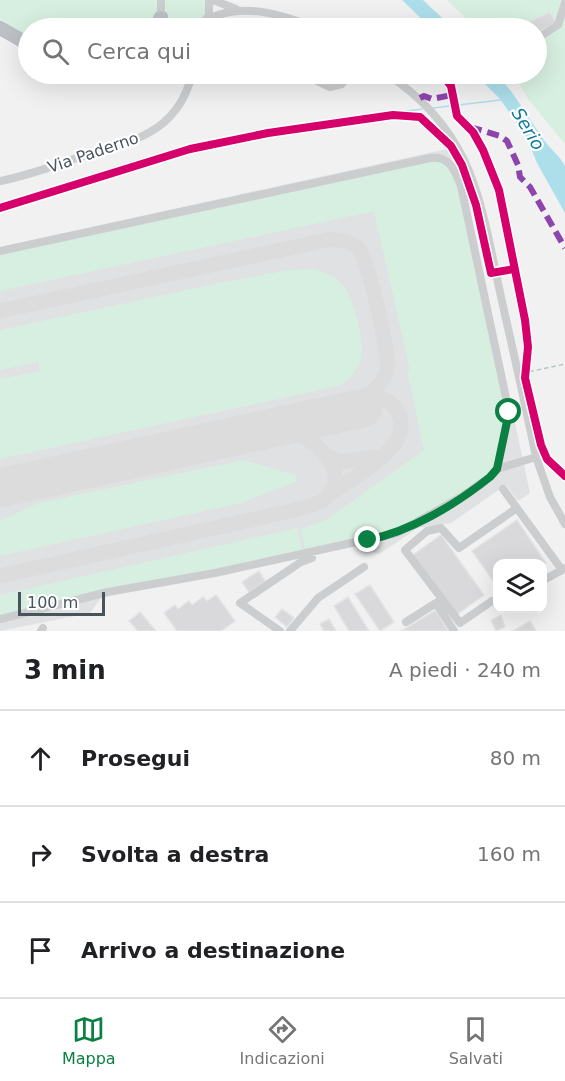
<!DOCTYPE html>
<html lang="it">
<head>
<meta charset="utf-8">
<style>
  :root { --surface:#fff; --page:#f2f2f2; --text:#202124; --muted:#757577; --line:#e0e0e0; --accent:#0b8043 }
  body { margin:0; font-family:"DejaVu Sans",sans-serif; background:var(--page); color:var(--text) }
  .controls { position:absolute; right:18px; bottom:18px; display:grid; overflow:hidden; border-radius:12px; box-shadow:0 6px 24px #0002 }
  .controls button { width:54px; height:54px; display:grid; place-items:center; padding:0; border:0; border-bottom:2px solid var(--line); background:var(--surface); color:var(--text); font:30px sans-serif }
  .scale { position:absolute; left:18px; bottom:15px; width:87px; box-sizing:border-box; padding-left:6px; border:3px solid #49535d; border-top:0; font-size:16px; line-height:21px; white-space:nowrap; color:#49535d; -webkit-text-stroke:4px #fff; paint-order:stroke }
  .stop { position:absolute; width:18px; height:18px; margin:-14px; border:4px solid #0b8043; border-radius:50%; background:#fff }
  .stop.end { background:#0b8043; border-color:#fff; box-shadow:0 2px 6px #0008 }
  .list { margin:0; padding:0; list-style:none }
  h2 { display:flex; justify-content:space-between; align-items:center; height:78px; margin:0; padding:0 24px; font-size:26px }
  h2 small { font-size:20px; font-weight:400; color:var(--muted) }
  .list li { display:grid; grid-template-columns:39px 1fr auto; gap:18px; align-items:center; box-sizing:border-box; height:96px; padding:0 24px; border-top:2px solid var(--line) }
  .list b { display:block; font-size:22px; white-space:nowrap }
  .list em { font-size:20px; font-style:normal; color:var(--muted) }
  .icon { flex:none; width:33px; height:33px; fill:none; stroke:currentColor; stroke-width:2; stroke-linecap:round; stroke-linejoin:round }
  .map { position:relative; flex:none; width:565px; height:631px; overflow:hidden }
  .search { position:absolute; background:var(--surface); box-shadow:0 6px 24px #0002; left:18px; right:18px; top:18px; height:66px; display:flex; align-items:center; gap:15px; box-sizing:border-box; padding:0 21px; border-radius:33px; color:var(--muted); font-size:22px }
  .sheet { height:366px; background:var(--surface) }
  nav { display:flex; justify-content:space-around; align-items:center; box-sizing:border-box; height:84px; border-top:2px solid var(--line); background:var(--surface); font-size:16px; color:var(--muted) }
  nav a { display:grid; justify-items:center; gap:3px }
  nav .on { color:var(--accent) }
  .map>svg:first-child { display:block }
</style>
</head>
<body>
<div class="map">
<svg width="565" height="631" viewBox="0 0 565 631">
  <rect width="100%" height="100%" fill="#f2f1f1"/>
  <path fill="#dfe1e3" d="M447,149L464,184L530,493L518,501L506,485L451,523L418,528L379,554L352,546L102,597L90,613L0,631V247Z"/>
  <path fill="#d7efe0" d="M0,0H157V20L153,28H28V38L0,22Z
    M165,0H206C209,37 163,41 165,0Z
    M447,0H565V144L528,99L514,74H536V28H476Z
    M433,160C449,163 452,173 458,187L507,413L494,463L487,475L409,526L305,549L301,529L326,520L424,450L407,371L410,370L374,211L0,291V254Z
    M315,269C324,272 333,276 340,282C354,295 366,344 360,362C356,373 348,380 338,386L0,459V379L40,371L38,362L0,370V330L229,281L290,270Z
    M244,460L295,475L297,481L241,503L0,556V521L38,503Z
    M297,528L302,550L0,617V595Z"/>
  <path fill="#addfeb" d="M402,0H423L453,28H431Z
    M475,74H496C515,93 528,118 544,140C550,149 560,156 565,166V213L537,163L527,138L500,99Z"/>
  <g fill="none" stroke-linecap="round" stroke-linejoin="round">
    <path stroke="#addfeb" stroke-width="1.5" d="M433,108L500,100
      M0,205C68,183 136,158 205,142C276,125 350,118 422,109"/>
    <path stroke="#dcdcdd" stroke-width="15" d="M0,311L327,240C338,239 349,240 358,248C368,258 390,354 387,369C385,383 372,391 361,400
      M293,421C310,417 331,416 347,409C356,405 362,398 372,398C382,397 391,401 396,409C420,445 353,477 329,495
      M325,455L342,462L377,457
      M0,494L26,483
      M0,576L295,510C304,507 314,506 322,501C360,473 307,430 278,428"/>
    <path stroke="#dcdcdd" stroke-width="39" d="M0,488L363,408"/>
  </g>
  <path fill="#d9d9db" stroke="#e3e3e4" stroke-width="1.5" d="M550,12L556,23L536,33V28H529L527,23Z
    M517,520L546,563L542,565L498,564V588L472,551Z
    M441,535L484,595L456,615L413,555Z
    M259,571L265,581L249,592L242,582Z
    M370,585L394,622L380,631L355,594Z
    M216,595L235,621L221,631H177L164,613L175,605L178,609L189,601L192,605L203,597L207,601Z
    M348,597L369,631H349L334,606Z
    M282,609L294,618L287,627L275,617Z
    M436,610L448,631H401Z
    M140,612L156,631H138L129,621Z
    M501,615L505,627L496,631L491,620Z
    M329,619L336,631H324L320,624Z
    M530,621L536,631H513Z"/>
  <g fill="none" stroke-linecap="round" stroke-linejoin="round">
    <defs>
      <path id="highway" d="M0,28L28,44
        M156,28L161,17"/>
    </defs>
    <use href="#highway" stroke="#b7bbc0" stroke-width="14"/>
    <path stroke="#b9c5c1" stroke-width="1.5" stroke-dasharray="4.5 3" stroke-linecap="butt" d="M529,378L528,372L565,364"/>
    <path stroke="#cbcdcf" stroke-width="8" d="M161,0V18L170,28
      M213,0L236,9
      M208,19C242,2 282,14 315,28
      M200,28L209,15V0
      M544,34L558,25L565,3
      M302,74L330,87L342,84L347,74
      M387,74C475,133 480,201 501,297C513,350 525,403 536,457L550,497L565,524
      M0,181C27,176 54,166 80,157C106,149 135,143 158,127C176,114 187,95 192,74
      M0,251L430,158C450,155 455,171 461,186L509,412L497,469L490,477L461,497L397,533L215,573L108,592L0,619
      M497,469L536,457
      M503,489L562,570L565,568
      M542,581L562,570
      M492,601L460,623L405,550L427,531L441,528L459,548L517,508
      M406,622L436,603L454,631
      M41,631L43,628
      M280,631L240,603L301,562L312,558
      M290,631L318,598L364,567"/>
    <use href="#highway" stroke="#bcc1c6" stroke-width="12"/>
    <path stroke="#8e44ad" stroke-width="6" stroke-dasharray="12 6" stroke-linecap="butt" d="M420,98L424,96L432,99L452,95
      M470,127L500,136L507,141L518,165L520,177L530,187L565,248"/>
    <defs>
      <path id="cycleway" d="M436,74L444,77L451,86L457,116L473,132L483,150L499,190L525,320L528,347L525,378L541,445L547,459L565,476
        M0,208L190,149L268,133L393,115L420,117L451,146L462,165L476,205L491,273L514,269"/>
    </defs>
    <use href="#cycleway" stroke="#fff" stroke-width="11"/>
    <use href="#cycleway" stroke="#d6006c" stroke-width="8"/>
  </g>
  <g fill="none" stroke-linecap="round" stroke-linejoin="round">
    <path stroke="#0b8043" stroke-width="8" d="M368,540C411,531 455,505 490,477L497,469L509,412"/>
  </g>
  <g text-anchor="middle" stroke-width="4.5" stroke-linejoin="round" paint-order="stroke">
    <g font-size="16" fill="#49535d" stroke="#fff">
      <text transform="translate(93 152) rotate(-19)" y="6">Via Paderno</text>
    </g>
    <g font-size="18" font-style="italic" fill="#117c99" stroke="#fff">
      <text transform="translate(528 129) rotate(59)" y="6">Serio</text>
    </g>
  </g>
</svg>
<div class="controls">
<button><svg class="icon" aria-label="layers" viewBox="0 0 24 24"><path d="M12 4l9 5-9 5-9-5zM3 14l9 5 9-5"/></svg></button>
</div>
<div class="scale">100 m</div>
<div class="stop" style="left:509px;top:412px"></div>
<div class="stop end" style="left:368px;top:540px"></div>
<div class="search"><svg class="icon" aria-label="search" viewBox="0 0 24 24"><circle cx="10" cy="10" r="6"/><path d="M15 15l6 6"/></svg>Cerca qui</div>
</div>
<section class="sheet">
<h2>3 min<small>A piedi · 240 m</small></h2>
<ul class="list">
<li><svg class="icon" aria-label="ahead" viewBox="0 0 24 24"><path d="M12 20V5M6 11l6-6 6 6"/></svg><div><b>Prosegui</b></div><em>80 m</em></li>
<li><svg class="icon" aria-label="right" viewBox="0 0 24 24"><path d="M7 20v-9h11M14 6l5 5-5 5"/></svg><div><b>Svolta a destra</b></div><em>160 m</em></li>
<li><svg class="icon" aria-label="arrive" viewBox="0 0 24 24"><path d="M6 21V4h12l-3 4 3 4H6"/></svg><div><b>Arrivo a destinazione</b></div></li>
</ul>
</section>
<nav>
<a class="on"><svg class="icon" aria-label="map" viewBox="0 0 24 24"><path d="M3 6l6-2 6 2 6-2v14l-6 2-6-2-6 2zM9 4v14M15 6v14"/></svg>Mappa</a>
<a><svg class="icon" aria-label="directions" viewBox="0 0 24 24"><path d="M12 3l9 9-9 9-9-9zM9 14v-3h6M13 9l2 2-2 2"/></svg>Indicazioni</a>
<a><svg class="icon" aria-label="saved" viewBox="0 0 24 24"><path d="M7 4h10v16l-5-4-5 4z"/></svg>Salvati</a>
</nav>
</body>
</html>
